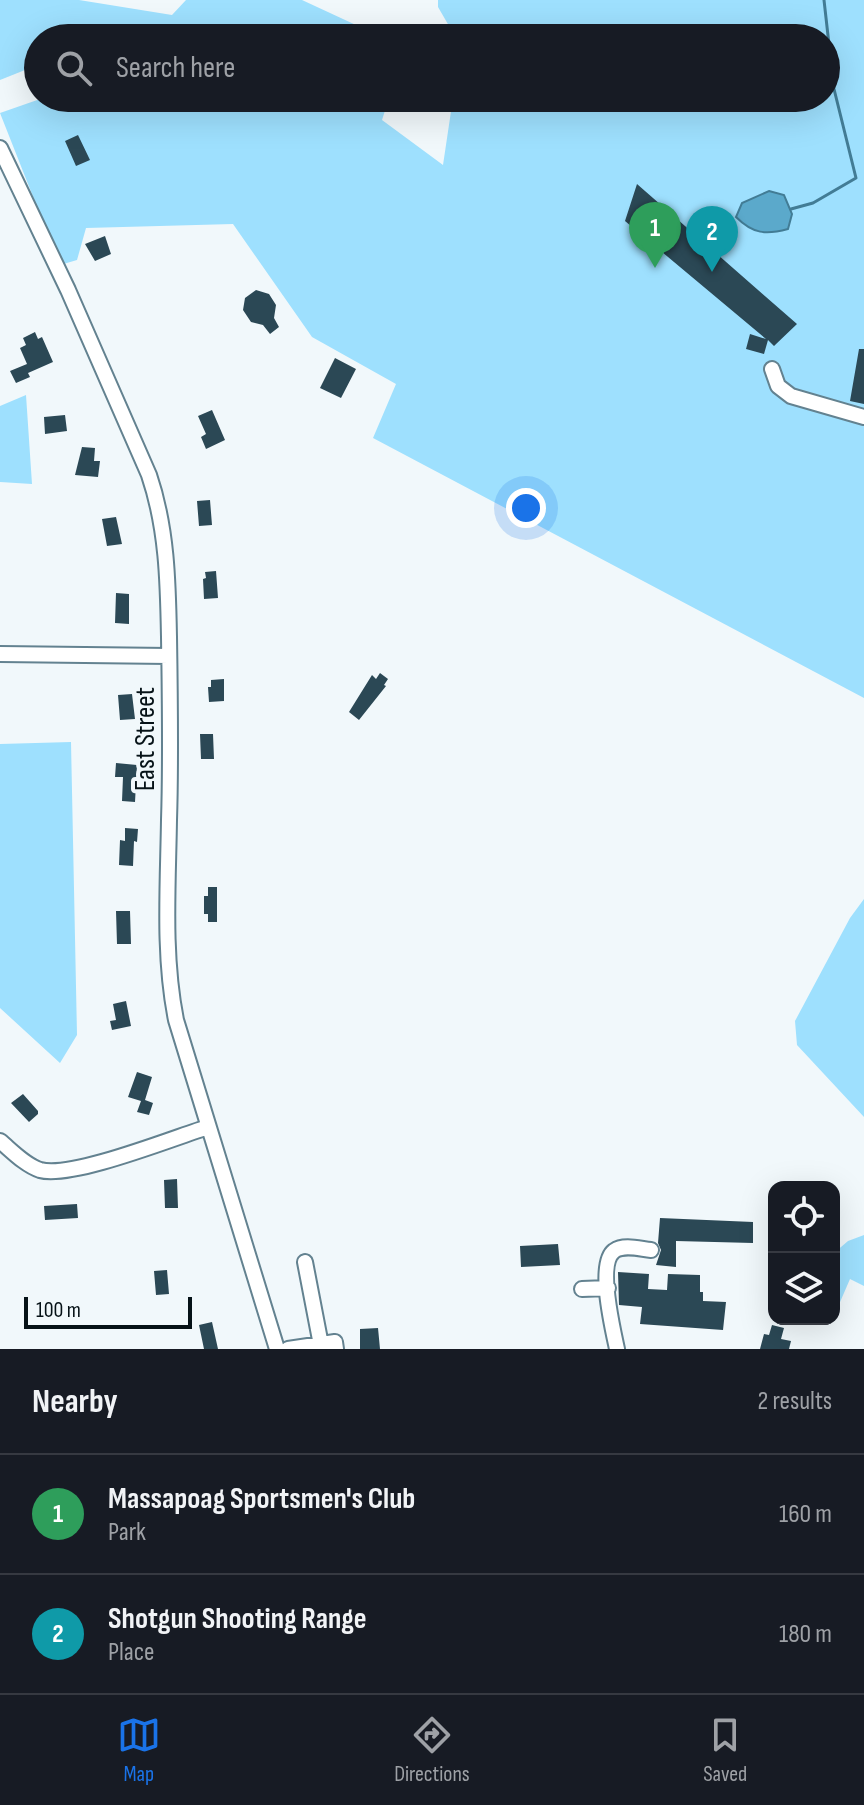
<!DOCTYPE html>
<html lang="en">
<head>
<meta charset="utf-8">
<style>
  :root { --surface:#171b24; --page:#20242c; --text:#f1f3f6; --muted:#9ea1a6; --line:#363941; --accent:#1a73e8 }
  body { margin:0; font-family:"Sofia Sans Condensed",sans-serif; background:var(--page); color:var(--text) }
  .controls { position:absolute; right:24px; bottom:24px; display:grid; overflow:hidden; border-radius:16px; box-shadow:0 8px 32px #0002 }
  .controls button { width:72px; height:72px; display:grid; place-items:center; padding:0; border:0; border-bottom:2px solid var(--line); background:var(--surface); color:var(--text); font:40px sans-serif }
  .scale { position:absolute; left:24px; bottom:20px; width:168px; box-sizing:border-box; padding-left:8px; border:4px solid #061217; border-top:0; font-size:22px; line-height:28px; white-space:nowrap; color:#061217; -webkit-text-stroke:6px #f1f8fb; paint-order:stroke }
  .you { position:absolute; left:526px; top:508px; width:28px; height:28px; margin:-20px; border:6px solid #fff; border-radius:50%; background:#1a73e8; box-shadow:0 0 0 12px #1a73e833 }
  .badge { display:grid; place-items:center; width:52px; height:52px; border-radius:50%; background:var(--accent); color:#fff; font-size:26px; font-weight:700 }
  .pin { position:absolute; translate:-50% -66px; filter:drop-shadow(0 2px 4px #0008) }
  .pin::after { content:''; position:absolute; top:42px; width:28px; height:24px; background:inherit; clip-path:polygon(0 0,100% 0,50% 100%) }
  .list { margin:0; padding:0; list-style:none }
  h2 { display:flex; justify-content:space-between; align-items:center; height:104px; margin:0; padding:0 32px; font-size:34px }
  h2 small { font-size:26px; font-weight:400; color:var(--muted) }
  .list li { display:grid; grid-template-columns:52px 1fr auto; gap:24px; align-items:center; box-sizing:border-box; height:120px; padding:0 32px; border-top:2px solid var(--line) }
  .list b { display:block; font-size:30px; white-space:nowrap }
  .list p { margin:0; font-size:26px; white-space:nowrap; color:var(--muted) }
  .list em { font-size:26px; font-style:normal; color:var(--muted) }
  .icon { flex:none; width:44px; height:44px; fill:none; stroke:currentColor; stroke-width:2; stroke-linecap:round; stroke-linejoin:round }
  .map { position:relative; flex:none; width:864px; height:1349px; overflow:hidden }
  .search { position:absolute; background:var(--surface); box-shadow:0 8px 32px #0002; left:24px; right:24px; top:24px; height:88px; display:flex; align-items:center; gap:20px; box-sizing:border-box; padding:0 28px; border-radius:44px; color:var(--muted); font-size:30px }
  .sheet { height:344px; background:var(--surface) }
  nav { display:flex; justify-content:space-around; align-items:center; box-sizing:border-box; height:112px; border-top:2px solid var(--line); background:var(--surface); font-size:22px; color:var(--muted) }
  nav a { display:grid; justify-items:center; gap:4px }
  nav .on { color:var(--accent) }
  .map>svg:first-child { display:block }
</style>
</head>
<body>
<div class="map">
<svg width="864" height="1349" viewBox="0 0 864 1349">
  <rect width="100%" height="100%" fill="#f1f8fb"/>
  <path fill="#9ee0fe" d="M0,0H79L172,15L186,0H302L384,38H38V90L25,70L0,80Z
    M438,0H864V698L373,438L396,384L312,337L233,224L86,228L77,260L60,265L0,113L43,98H389L382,120L443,165L453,98H826V38H456L438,7Z
    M26,395L32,484L0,482V406Z
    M71,742L77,1035L60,1063L0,1008V744Z
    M864,899V1117L797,1045L795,1021L850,918Z
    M864,1235V1286L850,1279L834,1316V1253L848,1241Z"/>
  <path fill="#5ba9cb" stroke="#427c95" stroke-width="2" d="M769,191L784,195L792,214L788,229C766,235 753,234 736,217L742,203Z"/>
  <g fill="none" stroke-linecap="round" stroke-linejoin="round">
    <path stroke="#427c95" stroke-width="3" d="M791,209L813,203L856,178L834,89L824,0"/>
  </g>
  <path fill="#2b4855" d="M78,135L90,160L76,166L65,141Z
    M637,184L797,324L774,346L768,340L764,354L746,349L750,334L766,339L625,221Z
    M105,236L111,254L95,261L85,244Z
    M256,290L269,294L276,305L274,318L279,327L270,334L263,325L251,322L243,310L245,298Z
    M35,332L38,339L42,337L53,362L28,373L30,377L16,383L10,371L27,364L20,348L26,345L23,338Z
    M859,349H864V404L850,401Z
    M335,358L356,369L341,398L320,388Z
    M212,410L225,440L206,449L201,437L206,434L198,416Z
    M65,415L67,431L45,434L44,417Z
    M82,447L95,448L94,461H100L98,477L75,475Z
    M210,500L212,525L199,526L197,501Z
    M116,517L122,544L107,546L102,519Z
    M216,571L218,598L204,599L203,579L206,578L205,572Z
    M116,593L129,594V624L115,623Z
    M380,673L388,679L384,685L386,686L359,720L349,712L372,675L376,679Z
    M224,679V701L209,702L208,687H211V680Z
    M132,694L135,719L120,720L118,695Z
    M200,734H213L214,759H201Z
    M116,763L137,765L135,802L122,801L123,777H115Z
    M125,828L138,829L137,842L134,841L133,866L119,865L120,840L125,841Z
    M208,887H217V922H208V914H204V896H208Z
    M116,911H130L131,944H117Z
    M126,1001L131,1026L112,1030L110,1021L116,1020L113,1004Z
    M137,1072L152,1077L145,1100L153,1103L149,1115L137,1112L141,1101L128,1097Z
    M23,1094L38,1111V1114L29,1122L11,1103Z
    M177,1179L178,1208H165L164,1180Z
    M77,1204L78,1218L45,1220L44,1206Z
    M660,1218L753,1222V1243L676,1241V1267L656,1265L661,1250L658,1243Z
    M558,1244L560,1265L521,1267L520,1246Z
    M167,1270L169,1294L156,1295L154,1271Z
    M618,1272L649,1274L648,1289L667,1290L668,1274L700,1275V1292H703V1301L726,1302L723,1330L640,1324L642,1307L619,1305Z
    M212,1322L218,1349H204L199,1325Z
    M772,1325L784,1328L781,1339L791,1341L789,1349H760L764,1334L769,1335Z
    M378,1328L380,1349H360V1329Z"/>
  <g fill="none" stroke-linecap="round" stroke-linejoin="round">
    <defs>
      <path id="minor" d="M0,148L68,290L149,475C167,528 168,582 169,637C170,698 171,759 169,820C168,887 163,955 176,1020L277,1349
        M772,369L778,386L791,396L864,417
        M0,654L169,656
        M0,1141C12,1151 25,1165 40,1170C71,1179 173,1138 208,1127
        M305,1262L321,1345
        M582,1289L608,1288
        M288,1349L335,1342L336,1349
        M617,1349C613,1330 597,1264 614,1251C624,1244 640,1249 651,1250"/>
    </defs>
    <use href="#minor" stroke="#638290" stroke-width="18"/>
    <use href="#minor" stroke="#fff" stroke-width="14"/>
  </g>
  <g text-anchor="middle" stroke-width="8" stroke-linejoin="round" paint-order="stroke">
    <g font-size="28" fill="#061217" stroke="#f1f8fb">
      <text transform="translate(144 739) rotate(-90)" y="10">East Street</text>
    </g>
  </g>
</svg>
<div class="controls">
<button><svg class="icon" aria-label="locate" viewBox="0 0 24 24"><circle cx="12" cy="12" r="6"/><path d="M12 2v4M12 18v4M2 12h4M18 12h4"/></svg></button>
<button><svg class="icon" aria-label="layers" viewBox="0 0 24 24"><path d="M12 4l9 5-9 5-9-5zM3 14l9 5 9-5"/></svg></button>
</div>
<div class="scale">100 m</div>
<div class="you"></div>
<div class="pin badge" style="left:655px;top:268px;background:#2e9e5b">1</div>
<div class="pin badge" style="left:712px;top:272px;background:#0f9aa8">2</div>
<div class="search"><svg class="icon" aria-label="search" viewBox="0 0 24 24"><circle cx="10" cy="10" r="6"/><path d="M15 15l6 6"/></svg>Search here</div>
</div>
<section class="sheet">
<h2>Nearby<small>2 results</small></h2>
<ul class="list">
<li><span class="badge" style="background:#2e9e5b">1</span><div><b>Massapoag Sportsmen's Club</b><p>Park</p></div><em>160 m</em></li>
<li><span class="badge" style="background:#0f9aa8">2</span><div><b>Shotgun Shooting Range</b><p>Place</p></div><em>180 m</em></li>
</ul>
</section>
<nav>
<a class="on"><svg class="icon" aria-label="map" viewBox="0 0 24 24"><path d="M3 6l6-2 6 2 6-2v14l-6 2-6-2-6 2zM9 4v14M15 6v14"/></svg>Map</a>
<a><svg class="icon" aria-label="directions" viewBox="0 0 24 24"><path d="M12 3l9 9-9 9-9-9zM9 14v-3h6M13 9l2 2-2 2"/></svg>Directions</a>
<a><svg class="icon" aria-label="saved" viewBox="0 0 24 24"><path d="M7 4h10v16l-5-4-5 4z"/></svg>Saved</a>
</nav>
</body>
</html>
